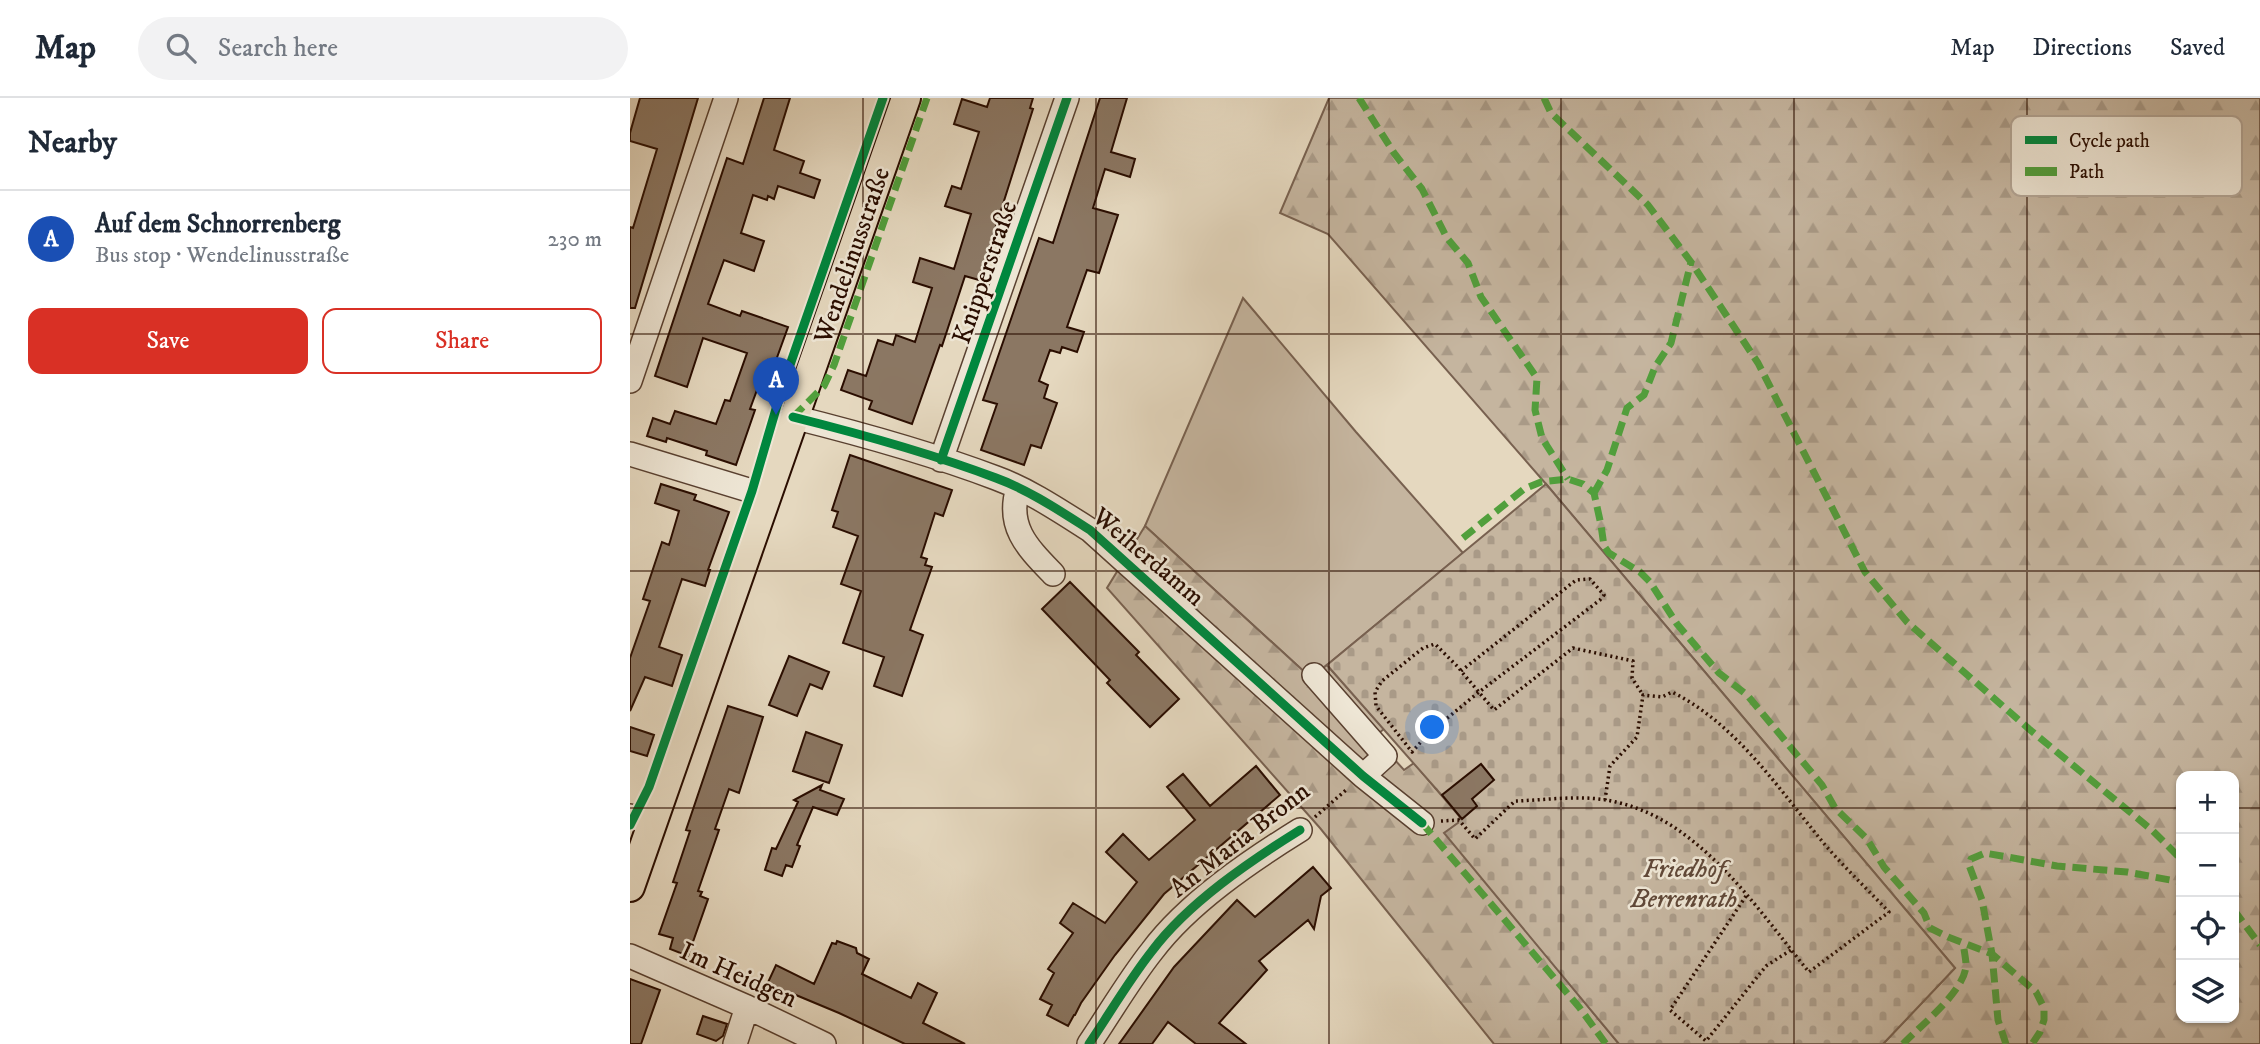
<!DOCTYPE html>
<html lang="en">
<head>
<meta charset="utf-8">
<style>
  :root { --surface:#fff; --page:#f2f2f3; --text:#1f2937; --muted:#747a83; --line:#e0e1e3; --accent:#d93025 }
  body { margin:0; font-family:"IM FELL DW Pica",serif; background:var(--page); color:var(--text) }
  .controls { position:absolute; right:21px; bottom:21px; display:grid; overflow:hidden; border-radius:14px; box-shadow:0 2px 5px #0004 }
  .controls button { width:63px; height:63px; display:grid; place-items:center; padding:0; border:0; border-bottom:2px solid var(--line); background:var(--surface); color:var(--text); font:35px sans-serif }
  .you { position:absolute; left:803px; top:630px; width:24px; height:24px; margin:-18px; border:5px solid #fff; border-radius:50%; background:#1a73e8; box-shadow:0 0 0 10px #1a73e833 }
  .badge { display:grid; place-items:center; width:46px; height:46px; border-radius:50%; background:var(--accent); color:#fff; font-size:23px; font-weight:700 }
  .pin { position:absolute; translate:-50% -58px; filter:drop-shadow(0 2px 4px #0008) }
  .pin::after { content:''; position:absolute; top:37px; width:24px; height:21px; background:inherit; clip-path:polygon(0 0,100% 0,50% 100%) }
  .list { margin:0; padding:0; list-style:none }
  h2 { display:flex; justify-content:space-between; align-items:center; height:91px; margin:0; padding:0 28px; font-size:30px }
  h2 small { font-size:23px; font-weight:400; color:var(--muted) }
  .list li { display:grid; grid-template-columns:46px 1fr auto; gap:21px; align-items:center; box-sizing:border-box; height:98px; padding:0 28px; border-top:2px solid var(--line) }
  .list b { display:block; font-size:26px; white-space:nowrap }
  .list p { margin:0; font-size:23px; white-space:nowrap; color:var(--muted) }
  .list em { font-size:23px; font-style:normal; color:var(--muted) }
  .actions { display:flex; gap:14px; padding:21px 28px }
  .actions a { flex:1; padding:16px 0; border:2px solid var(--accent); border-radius:14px; text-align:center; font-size:24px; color:var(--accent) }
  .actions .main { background:var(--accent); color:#fff }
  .icon { flex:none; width:38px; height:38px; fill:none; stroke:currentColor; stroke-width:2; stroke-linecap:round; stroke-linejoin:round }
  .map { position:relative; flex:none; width:1630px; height:946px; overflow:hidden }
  header { display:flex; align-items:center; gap:42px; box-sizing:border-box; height:98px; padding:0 35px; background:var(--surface); border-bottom:2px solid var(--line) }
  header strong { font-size:33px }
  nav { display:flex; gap:38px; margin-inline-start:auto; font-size:24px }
  .search { width:490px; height:63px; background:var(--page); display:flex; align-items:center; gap:18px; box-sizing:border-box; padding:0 24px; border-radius:38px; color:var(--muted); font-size:26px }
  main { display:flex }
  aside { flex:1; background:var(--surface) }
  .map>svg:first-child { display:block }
</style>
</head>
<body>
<header>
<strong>Map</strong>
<div class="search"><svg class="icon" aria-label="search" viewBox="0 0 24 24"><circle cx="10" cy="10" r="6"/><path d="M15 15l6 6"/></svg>Search here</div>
<nav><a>Map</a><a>Directions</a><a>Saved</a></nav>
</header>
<main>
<aside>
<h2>Nearby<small></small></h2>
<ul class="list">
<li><span class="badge" style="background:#1a4fb4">A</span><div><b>Auf dem Schnorrenberg</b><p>Bus stop · Wendelinusstraße</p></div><em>230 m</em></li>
</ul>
<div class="actions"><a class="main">Save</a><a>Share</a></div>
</aside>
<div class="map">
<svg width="1630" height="946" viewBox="0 0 1630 946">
  <defs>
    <pattern id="forest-firs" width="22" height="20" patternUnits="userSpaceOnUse" patternTransform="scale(1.75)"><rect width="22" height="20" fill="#c5b59f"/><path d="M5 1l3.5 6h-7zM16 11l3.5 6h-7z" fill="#a99a87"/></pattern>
    <pattern id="cemetery-stones" width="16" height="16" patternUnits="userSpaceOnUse" patternTransform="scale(1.75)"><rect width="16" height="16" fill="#c5b59f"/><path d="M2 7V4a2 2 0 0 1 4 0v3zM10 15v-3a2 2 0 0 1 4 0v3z" fill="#a99a87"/></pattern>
  </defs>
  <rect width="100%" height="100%" fill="#e5d8bf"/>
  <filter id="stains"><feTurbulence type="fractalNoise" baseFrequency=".00286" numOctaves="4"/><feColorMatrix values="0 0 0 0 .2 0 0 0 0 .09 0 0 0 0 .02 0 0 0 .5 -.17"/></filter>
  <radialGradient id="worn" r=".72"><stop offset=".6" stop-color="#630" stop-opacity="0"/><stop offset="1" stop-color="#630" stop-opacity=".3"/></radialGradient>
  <path fill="#c5b59f" stroke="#786150" stroke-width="2" d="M613,200L726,334L833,455L681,580L515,428Z"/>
  <path fill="url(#forest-firs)" stroke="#786150" stroke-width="2" fill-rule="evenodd" d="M699,0H1630V946H1253L1325,870L916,386L698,136L650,115ZM1551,678H1604V920H1551Z
    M515,428L681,580L697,567L754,631L744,639L774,672L784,665L830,719L828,725L815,735L989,946H864L690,730L477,490Z"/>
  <path fill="url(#cemetery-stones)" stroke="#786150" stroke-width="2" d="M916,386L1325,870L1253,946H989L814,735L828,725L830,718L697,567Z"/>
  <path fill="#8b7763" stroke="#2a0d00" stroke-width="2" d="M10,0H68L5,210H0V129L3,130L27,51L0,43V35Z
    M134,0H160L144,52L174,63L170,75L190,82L184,100L148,88L144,101L138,98L137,102L123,97L111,135L134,143L124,173L94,162L78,206L110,218L112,213L158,229L145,265L138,262L120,311L125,312L106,367L76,357L77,353L37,340L36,344L17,338L23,320L40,326L45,313L86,326L95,302L100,303L117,255L73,240L57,289L25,278L97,60L113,66Z
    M360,0H403L400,10L403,11L349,182L335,178L312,248L310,247L282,326L239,311L242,303L211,292L218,272L236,278L248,242L263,247L266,237L285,244L302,190L283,184L290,160L324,171L341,116L315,108L322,88L331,91L349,34L324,26L332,1L357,9Z
    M470,0H497L481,54L505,61L500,79L475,71L463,110L488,117L469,175L457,172L437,229L454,234L447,254L432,249L430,255L420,252L409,283L418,287L414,300L427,305L411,350L401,347L394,367L351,352L367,306L353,302L409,140L423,145Z
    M220,357L322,392L313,418L305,415L291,459L297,461L295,467L302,469L280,532L293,537L272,598L244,588L254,559L213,545L231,493L211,486L228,438L203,429L208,414L202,412Z
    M31,386L66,397L64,402L99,414L78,472H80L75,488L52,481L29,549L52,557L42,588L15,579L0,613V560L20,503L13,501L32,444L39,447L49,413L25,405Z
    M440,484L509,554L506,557L549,601L520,629L477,585L480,582L412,511Z
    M159,558L199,574L192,591L180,586L167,618L139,607Z
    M98,608L133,619L109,695L99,691L85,731L89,732L68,793L72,794L70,798L78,801L58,858L40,851L43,840L29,836L47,785L43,784L60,733L56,732Z
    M0,629L24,637L17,658L0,653Z
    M176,634L212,647L199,685L163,673Z
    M851,666L864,682L842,701L847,708L832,721L812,697Z
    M626,668L650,697L534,796L485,857L451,905L445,917H444L438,928L417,917L422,907L410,901L424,875L418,871L443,835L430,825L443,805L475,825L507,784L476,754L493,736L519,762L565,722L537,689L553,676L580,708Z
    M192,687L190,692L214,701L207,717L183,709L167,747L170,748L162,769L156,767L152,778L135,772L142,750L146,751L168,704L164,702Z
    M683,769L701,790L691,798L684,831L678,822L629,863L637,872L589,925L616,946H566L538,924L522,946H489L544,869L607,802L625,819Z
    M207,843L226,850L227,855L239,861L232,876L281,900L288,885L307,895L293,925L335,946H275L209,915L161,895L151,902L134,893L146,867L184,886L202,845L206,846Z
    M0,881L30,892L11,946H0Z
    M73,918L97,926L93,938L86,943L67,936Z"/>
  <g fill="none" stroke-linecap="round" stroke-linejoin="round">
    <defs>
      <path id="minor" d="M0,283L96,0
        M163,319C231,336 300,355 366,380C399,392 430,413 460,432L733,678L792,725
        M0,356L138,398
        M311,362L437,0
        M388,390C376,429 398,450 423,476
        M684,577L755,658L733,678
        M0,718L22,726
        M0,858L117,909L194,946
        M105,946L117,909
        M459,946C480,915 499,882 522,853C558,805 620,763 670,732"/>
      <path id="major" d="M0,789L276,0"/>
    </defs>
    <use href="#minor" stroke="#594030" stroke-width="26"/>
    <use href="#major" stroke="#2a0d00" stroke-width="32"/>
    <path stroke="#2a0d00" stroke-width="3.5" stroke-dasharray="2 3.5" stroke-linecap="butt" d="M831,573L946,482L960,481L974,497L970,502L849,594L799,635L782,654L746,608L745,594L752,583L793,550L805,546L829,570L831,573L864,612L943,550L1003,563L1002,580L1013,597
      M685,719L716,692
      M811,723L829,722L845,741L885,703C918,702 954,696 986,704C1071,723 1127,811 1179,874L1259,814C1238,792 1216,771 1196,748C1150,693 1108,627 1042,594L1032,599L1013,597L1007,639L980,668L975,702
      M1116,798L1040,912L1076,943L1136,868L1161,852"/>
    <use href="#minor" stroke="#eee6d5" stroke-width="23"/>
    <use href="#major" stroke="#e5d8bf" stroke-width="28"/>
    <path stroke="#519f3c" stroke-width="7" stroke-dasharray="14 7" stroke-linecap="butt" d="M729,0L764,55L792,91L817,140L838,165L851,199L907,280L905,312L912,340L938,381
      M914,0L921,15L1018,107L1061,164L1128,265L1235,474L1277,524L1399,631L1523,733L1551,761
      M163,319L194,288L204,267L297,0
      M964,395L977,372L997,310L1014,297L1025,269L1041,245L1061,164
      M833,440L894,391L911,384L938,381L953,386L964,395L971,427L974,448L979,455L1010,474L1020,484L1047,526L1089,575L1117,597L1192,687L1205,710L1237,741L1254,769L1294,815L1300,830L1318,839L1362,856L1406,894L1414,910V922L1410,934L1402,946
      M792,725L949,909L976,946
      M1604,812L1630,847
      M1273,946C1291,927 1334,894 1336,868C1336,861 1334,852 1333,845
      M1376,946L1368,922L1362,856L1352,802L1339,767L1341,761L1355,755L1427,768L1497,774L1551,784"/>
    <defs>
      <path id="cycleway" d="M163,319C231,336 300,355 366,380C399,392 430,413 460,432L733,678L792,725
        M311,362L437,0
        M0,727L19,689L122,393L153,287L253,0
        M459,946C480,915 499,882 522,853C558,805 620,763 670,732"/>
    </defs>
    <use href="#cycleway" stroke="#eee6d5" stroke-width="13"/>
    <use href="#cycleway" stroke="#00873e" stroke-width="9"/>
  </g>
  <path fill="none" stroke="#2a0d00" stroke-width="2" stroke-opacity="0.55" d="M233,0V946M466,0V946M699,0V946M931,0V946M1164,0V946M1397,0V946M0,236H1630M0,473H1630M0,710H1551M1604,710H1630"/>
  <g text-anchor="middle" stroke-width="5" stroke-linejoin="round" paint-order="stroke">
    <g font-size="26" fill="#2a0d00" stroke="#eee6d5">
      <text transform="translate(221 157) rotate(-71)" y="9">Wendelinusstraße</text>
      <text transform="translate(354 174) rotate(-71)" y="9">Knipperstraße</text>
      <text transform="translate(519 458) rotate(40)" y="9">Weiherdamm</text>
      <text transform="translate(609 741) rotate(-38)" y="9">An Maria Bronn</text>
      <text transform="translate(109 876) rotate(24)" y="9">Im Heidgen</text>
    </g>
    <g font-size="26" font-style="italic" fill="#604838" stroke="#eee6d5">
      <text x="1054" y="779">Friedhof<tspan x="1054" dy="30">Berrenrath</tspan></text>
    </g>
  </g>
  <rect x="1381" y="18" width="231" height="80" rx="10" fill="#eee6d5" stroke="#b3a595" stroke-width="2"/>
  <rect x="1395" y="38" width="32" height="8" fill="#00873e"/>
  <rect x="1395" y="69" width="32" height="9" fill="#519f3c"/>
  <g font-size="19" fill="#2a0d00">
    <text x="1439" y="49">Cycle path</text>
    <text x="1439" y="80">Path</text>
  </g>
  <rect width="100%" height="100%" filter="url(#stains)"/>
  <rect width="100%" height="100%" fill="url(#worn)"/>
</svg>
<div class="controls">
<button>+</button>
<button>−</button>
<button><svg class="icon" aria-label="locate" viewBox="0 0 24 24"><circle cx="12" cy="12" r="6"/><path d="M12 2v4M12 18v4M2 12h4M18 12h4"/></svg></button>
<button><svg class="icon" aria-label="layers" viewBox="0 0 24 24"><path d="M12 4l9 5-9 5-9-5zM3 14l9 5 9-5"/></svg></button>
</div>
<div class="you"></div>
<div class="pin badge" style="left:146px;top:317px;background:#1a4fb4">A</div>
</div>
</main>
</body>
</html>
